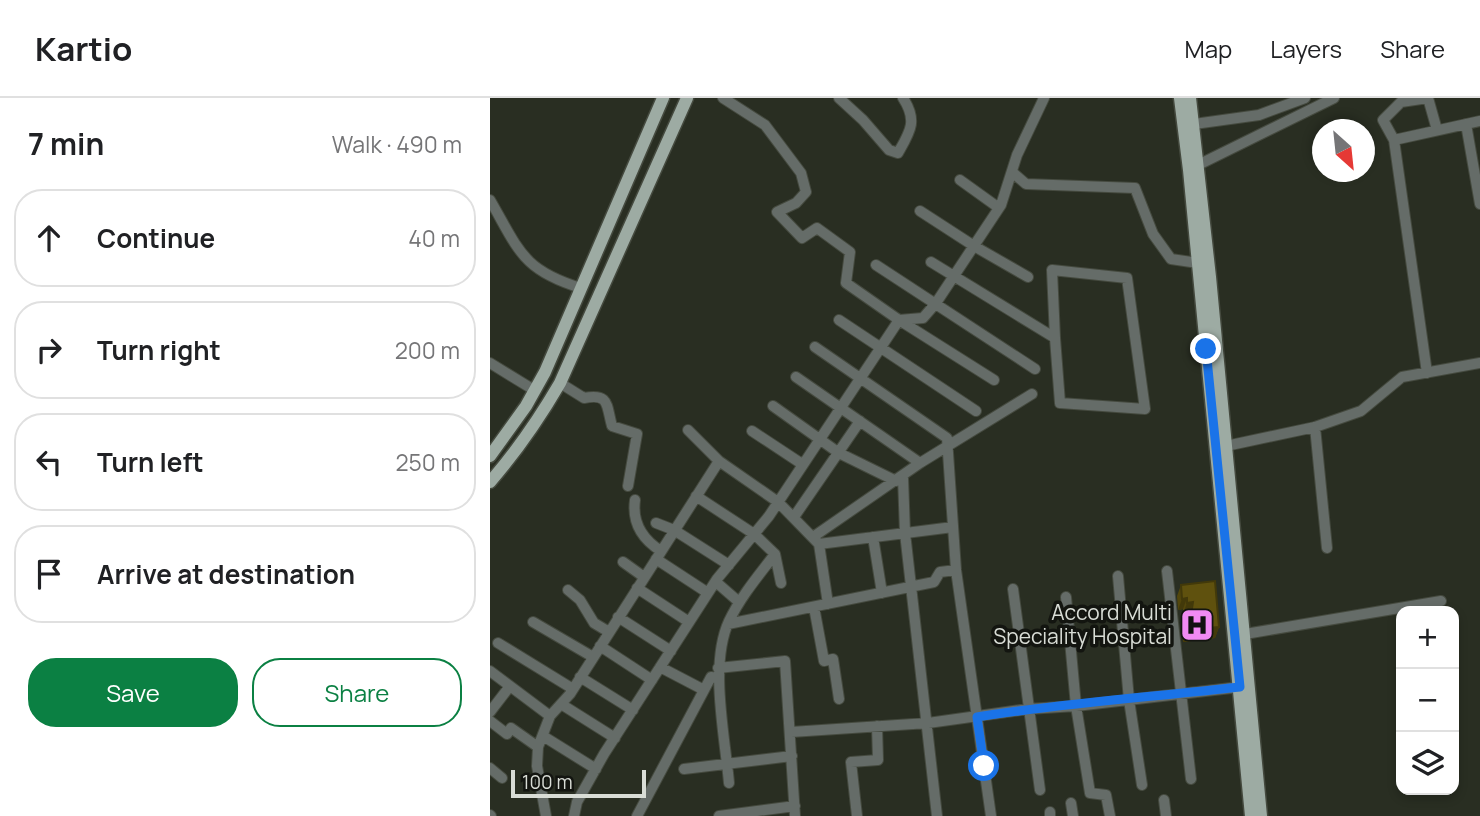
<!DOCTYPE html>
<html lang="en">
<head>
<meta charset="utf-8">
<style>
  :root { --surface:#fff; --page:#f2f2f2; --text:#202124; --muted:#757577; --line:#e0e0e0; --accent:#0b8043 }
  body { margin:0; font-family:Manrope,sans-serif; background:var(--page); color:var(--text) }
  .controls { position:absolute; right:21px; bottom:21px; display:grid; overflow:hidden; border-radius:14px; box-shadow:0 4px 10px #0003 }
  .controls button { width:63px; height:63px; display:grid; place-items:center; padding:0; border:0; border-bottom:2px solid var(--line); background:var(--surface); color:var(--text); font:35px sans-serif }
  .compass { position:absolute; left:822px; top:21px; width:63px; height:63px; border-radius:50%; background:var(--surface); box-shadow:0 4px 10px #0003; rotate:153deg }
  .scale { position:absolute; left:21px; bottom:18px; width:135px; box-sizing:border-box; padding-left:7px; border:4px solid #d9ddd6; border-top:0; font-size:19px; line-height:24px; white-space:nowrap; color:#d9ddd6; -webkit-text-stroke:5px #131510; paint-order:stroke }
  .stop { position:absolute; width:21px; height:21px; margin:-16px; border:5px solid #1a73e8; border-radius:50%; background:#fff }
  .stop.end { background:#1a73e8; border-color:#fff; box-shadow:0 2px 7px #0008 }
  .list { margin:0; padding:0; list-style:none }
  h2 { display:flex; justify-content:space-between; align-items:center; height:91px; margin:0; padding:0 28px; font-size:30px }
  h2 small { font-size:23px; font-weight:400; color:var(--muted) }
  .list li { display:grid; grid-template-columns:46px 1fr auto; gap:21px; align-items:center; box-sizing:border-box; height:98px; margin:0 14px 14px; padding:0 14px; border:2px solid var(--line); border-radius:28px }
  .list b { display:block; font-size:26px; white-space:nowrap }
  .list em { font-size:23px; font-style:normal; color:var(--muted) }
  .actions { display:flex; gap:14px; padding:21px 28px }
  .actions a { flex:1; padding:16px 0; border:2px solid var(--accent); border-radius:28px; text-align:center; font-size:24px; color:var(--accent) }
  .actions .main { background:var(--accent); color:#fff }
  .icon { flex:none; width:38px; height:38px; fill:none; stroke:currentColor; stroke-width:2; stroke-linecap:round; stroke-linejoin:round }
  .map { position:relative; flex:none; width:990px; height:718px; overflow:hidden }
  header { display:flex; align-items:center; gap:42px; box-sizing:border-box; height:98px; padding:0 35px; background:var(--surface); border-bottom:2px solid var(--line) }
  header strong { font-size:33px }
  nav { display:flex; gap:38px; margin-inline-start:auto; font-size:24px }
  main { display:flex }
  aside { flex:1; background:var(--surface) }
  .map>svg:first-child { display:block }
</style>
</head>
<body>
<header>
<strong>Kartio</strong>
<nav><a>Map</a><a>Layers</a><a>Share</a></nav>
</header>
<main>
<aside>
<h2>7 min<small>Walk · 490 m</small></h2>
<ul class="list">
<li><svg class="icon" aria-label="ahead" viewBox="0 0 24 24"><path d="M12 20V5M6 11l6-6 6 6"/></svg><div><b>Continue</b></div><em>40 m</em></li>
<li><svg class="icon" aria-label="right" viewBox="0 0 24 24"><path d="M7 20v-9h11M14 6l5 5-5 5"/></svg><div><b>Turn right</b></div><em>200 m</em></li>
<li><svg class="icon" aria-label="left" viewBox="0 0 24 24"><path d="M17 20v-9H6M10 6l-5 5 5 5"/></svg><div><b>Turn left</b></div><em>250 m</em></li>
<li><svg class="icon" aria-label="arrive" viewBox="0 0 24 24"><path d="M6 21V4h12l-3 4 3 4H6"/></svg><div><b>Arrive at destination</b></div></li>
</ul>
<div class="actions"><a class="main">Save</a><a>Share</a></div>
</aside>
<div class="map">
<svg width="990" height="718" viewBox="0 0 990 718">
  <rect width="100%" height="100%" fill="#292e22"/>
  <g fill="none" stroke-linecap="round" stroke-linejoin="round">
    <defs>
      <path id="minor" d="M233,0L275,27L311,75L316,94L306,105L287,114L312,140L327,130L360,154L356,185L409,222L504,282
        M349,0L373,22L399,52L408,55C420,34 428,23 413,0
        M938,0L911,4L893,22L904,42L990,23
        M938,0L947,32
        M976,26L990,106
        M697,27L769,17L815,0
        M904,42L937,275
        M708,67L844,0
        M522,74L536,86L645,90L663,136L681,161L708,165
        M470,82L509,110
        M0,102C29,152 32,172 91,190
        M430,113L484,148L538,179
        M441,164L565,240L570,305L655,311L637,180L562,172L565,240
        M386,167L545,271
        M349,222L486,313
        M325,249L457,340L466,472L501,718
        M0,265L44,292
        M306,279L430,365
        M70,285L94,300C120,295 116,307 122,328L147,336L138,388
        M283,308L349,355L406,383
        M825,329L837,450
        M198,332L229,363L288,404L329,446L338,506
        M262,333L312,366
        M736,348L825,329L871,313L912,279L990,265
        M413,379L415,435L447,718
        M206,398L264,436L285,456L291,485
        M145,402C142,424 152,441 171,453
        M304,419L370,323
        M166,425L184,432L239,467
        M323,439L430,365L542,296
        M383,439L392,495
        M329,446L463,429
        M166,461L218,495
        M133,464L154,479
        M677,473L701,681
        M628,478L639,602L652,687
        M226,484L249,504
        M147,490L199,524
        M523,491L550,692
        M78,492L90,502L104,525L119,534
        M576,499L586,608L600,695L616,697L620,718
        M324,509L334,563L343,561L349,601
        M128,519L181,553
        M43,524L103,559
        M238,526L444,484L450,474L466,472
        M755,536L951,503
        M8,545L83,591
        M110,548L162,582
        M170,569L214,592
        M228,570L295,563L305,718
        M0,573L60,618
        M90,579L143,612
        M71,606L125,640
        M0,614L20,588
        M0,623L17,636L21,630L48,649
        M301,634L438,625L538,611L586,608L750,589
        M53,638L106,671
        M0,670L12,680
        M194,671L302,658
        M239,685C235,638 219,566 239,523C251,498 269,477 285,456
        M674,702L676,718
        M581,705L583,718
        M560,714V718
        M0,717L1,718
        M56,718L47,668L48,649L60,618L80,596L229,363
        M84,718L87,704L114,656L227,481L279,418L409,222L433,220L446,205L511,107L527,57L554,0
        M147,718L221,579L229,580
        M229,718L305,708
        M367,718L361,664L388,662L387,628"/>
      <path id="major" d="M690,0L699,72L761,718
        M700,0L720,179L771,718
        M0,358L36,308L55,274L173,0
        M0,384C27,353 49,321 70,285L197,0"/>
    </defs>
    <use href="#minor" stroke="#454a3f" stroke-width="12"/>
    <use href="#major" stroke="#454a3f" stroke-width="15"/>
    <use href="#minor" stroke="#656c68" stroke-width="10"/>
    <use href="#major" stroke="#9daba3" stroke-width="12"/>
  </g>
  <path fill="#52460c" d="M691,487L729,529L725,540L693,544L692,529L696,517H699V515L693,516V511L688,512L687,498Z"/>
  <path fill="#42390a" d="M697,500L693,511L688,512L692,501Z
    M703,504L699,515L693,516L697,505Z
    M729,529L725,540L693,544L697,532Z"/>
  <path fill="#5f510e" stroke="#42390a" stroke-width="2" d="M725,483L729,529L697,532L696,517H701L703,504L697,505V500L692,501L691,487Z"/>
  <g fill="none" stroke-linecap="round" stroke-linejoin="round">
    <path stroke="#1a73e8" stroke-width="9" d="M494,668L487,619C574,605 662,599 750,589L716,251"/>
  </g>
  <defs>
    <symbol id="hospital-square" viewBox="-11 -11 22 22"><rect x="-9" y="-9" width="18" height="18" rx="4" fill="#f18af4" stroke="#131510"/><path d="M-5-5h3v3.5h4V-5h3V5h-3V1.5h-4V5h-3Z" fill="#111"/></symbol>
  </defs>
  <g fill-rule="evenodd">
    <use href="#hospital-square" x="688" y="508" width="38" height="38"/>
  </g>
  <g text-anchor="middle" stroke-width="7" stroke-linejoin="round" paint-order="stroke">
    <g font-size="21" fill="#d9ddd6" stroke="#131510" text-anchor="end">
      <text x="682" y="522">Accord Multi<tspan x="682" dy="24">Speciality Hospital</tspan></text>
    </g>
  </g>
</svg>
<div class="controls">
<button>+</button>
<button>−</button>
<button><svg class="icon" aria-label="layers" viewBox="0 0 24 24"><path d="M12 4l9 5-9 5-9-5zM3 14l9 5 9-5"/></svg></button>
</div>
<svg class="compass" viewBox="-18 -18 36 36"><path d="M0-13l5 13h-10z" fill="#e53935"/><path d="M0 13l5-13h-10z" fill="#757577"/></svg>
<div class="scale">100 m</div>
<div class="stop" style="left:494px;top:668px"></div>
<div class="stop end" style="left:716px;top:251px"></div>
</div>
</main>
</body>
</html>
